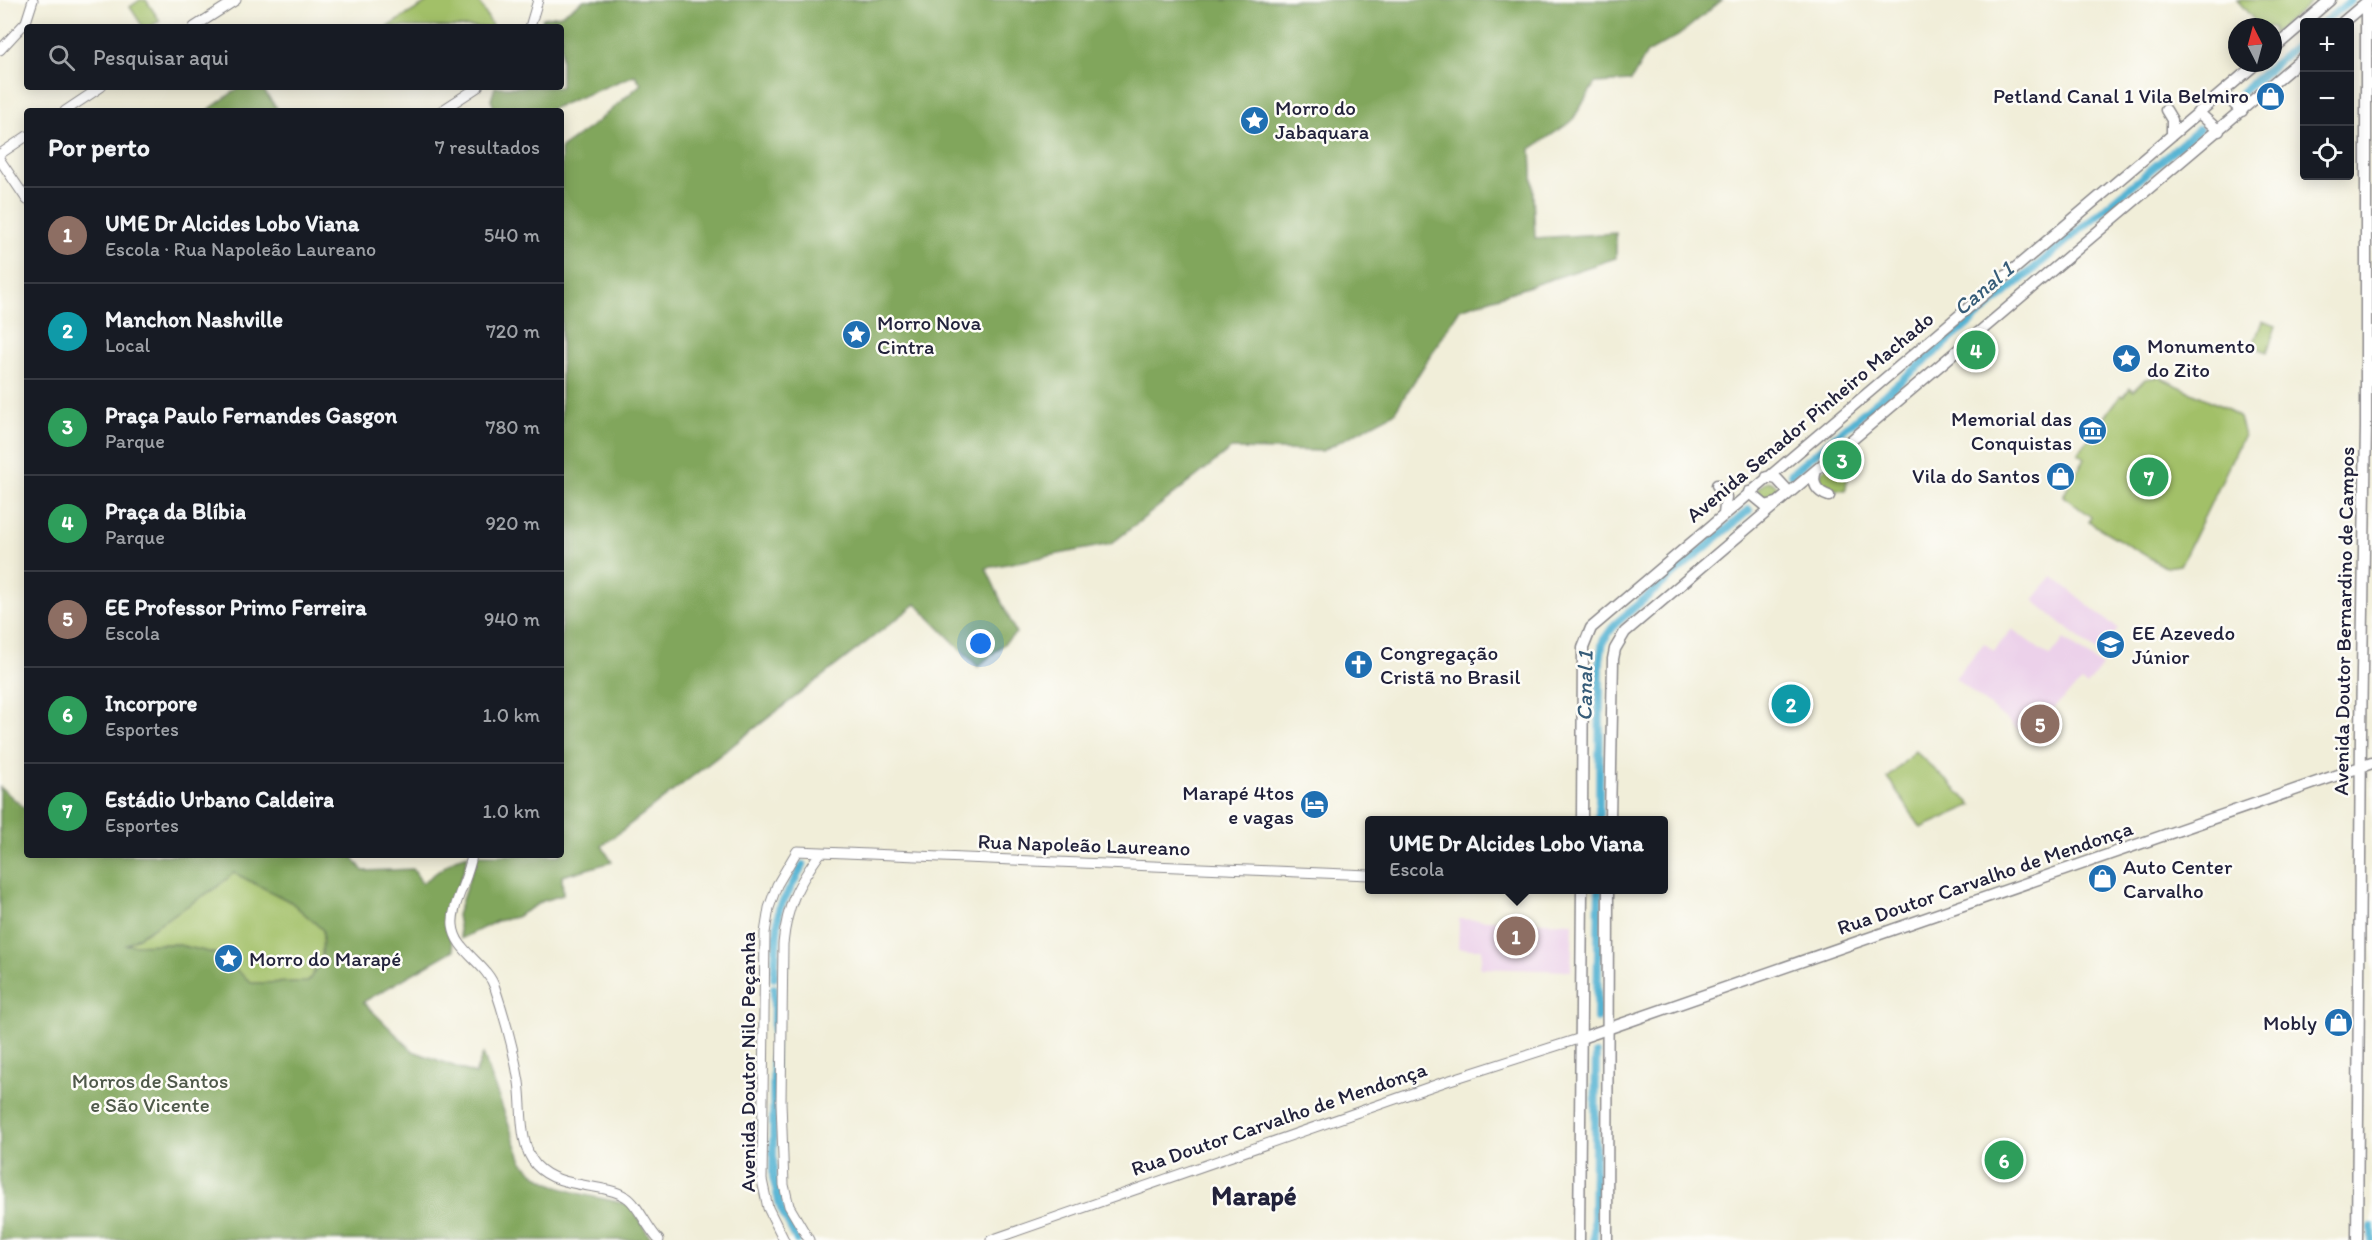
<!DOCTYPE html>
<html lang="pt">
<head>
<meta charset="utf-8">
<style>
  :root { --surface:#171b24; --page:#242831; --text:#f1f3f6; --muted:#9ea1a6; --line:#363941; --accent:#2563eb }
  body { margin:0; font-family:Itim,sans-serif; background:var(--page); color:var(--text) }
  .controls { position:absolute; right:18px; top:18px; display:grid; overflow:hidden; border-radius:6px; box-shadow:0 3px 15px #0003 }
  .controls button { width:54px; height:54px; display:grid; place-items:center; padding:0; border:0; border-bottom:2px solid var(--line); background:var(--surface); color:var(--text); font:30px sans-serif }
  .compass { position:absolute; left:2228px; top:18px; width:54px; height:54px; border-radius:50%; background:var(--surface); box-shadow:0 3px 15px #0003; rotate:354deg }
  .you { position:absolute; left:981px; top:644px; width:21px; height:21px; margin:-15px; border:4px solid #fff; border-radius:50%; background:#1a73e8; box-shadow:0 0 0 9px #1a73e833 }
  .badge { display:grid; place-items:center; width:39px; height:39px; border-radius:50%; background:var(--accent); color:#fff; font-size:20px; font-weight:700 }
  .pin { position:absolute; translate:-50% -50%; border:3px solid #fff; box-shadow:0 2px 6px #0006 }
  .popup { position:absolute; left:1365px; top:816px; width:303px; height:78px; box-sizing:border-box; display:grid; place-content:center; border-radius:6px; background:var(--surface); filter:drop-shadow(0 2px 4px #0005); font-size:20px; white-space:nowrap; color:var(--muted) }
  .popup b { font-size:22px; color:var(--text) }
  .popup::after { content:''; position:absolute; left:50%; top:100%; margin-left:-12px; border:12px solid transparent; border-top-color:var(--surface) }
  .list { margin:0; padding:0; list-style:none }
  h2 { display:flex; justify-content:space-between; align-items:center; height:78px; margin:0; padding:0 24px; font-size:26px }
  h2 small { font-size:20px; font-weight:400; color:var(--muted) }
  .list li { display:grid; grid-template-columns:39px 1fr auto; gap:18px; align-items:center; box-sizing:border-box; height:96px; padding:0 24px; border-top:2px solid var(--line) }
  .list b { display:block; font-size:22px; white-space:nowrap }
  .list p { margin:0; font-size:20px; white-space:nowrap; color:var(--muted) }
  .list em { font-size:20px; font-style:normal; color:var(--muted) }
  .icon { flex:none; width:33px; height:33px; fill:none; stroke:currentColor; stroke-width:2; stroke-linecap:round; stroke-linejoin:round }
  .map { position:relative; flex:none; width:2372px; height:1240px; overflow:hidden }
  .search { position:absolute; background:var(--surface); box-shadow:0 3px 15px #0003; left:24px; top:24px; width:540px; height:66px; display:flex; align-items:center; gap:15px; box-sizing:border-box; padding:0 21px; border-radius:6px; color:var(--muted); font-size:22px }
  .panel { position:absolute; background:var(--surface); box-shadow:0 3px 15px #0003; left:24px; top:108px; width:540px; height:750px; border-radius:6px }
  .map>svg:first-child { display:block }
</style>
</head>
<body>
<div class="map">
<svg width="2372" height="1240" viewBox="0 0 2372 1240">
  <rect width="100%" height="100%" fill="#fdfcf7"/>
  <filter id="ink" filterUnits="userSpaceOnUse"><feTurbulence type="fractalNoise" baseFrequency=".0167" numOctaves="2"/><feDisplacementMap in="SourceGraphic" scale="12" xChannelSelector="R" yChannelSelector="G"/><feConvolveMatrix kernelMatrix="1 2 1 2 8 2 1 2 1" color-interpolation-filters="sRGB"/></filter>
  <filter id="wash" filterUnits="userSpaceOnUse"><feTurbulence type="fractalNoise" baseFrequency=".008" numOctaves="4" result="noise"/><feDisplacementMap in="SourceGraphic" scale="24" xChannelSelector="R" yChannelSelector="G"/><feGaussianBlur stdDeviation="1.35" result="paint"/><feColorMatrix in="noise" values="0 0 0 0 0 0 0 0 0 0 0 0 0 0 0 0 0 1.4 0 .05"/><feComposite in="paint" operator="in"/></filter>
  <g filter="url(#wash)">
    <rect width="100%" height="100%" fill="#f1eed9"/>
    <path fill="#ecd1ea" d="M2052,576L2118,629L2099,654L2033,600Z
      M2012,629L2050,657L2064,639L2102,666L2087,686L2082,682L2059,702L2030,739L1955,678L1984,643L1994,651Z
      M1459,919L1573,923L1571,971L1480,968L1482,949H1458Z"/>
    <path fill="#a2c067" stroke="#627151" stroke-width="1.5" d="M140,0H146L160,21L149,27H143L130,7Z
      M431,0H478L493,27H387Z
      M2237,0H2314L2273,34V27H2260Z
      M2262,321L2276,326L2267,352L2253,346Z
      M1983,339L1982,362L1958,360Z
      M2159,377L2228,409L2239,418L2244,435L2188,550L2180,565L2165,567L2089,522L2091,517L2063,496L2085,458L2078,453L2121,395L2124,396L2130,388L2133,391L2145,379Z
      M1850,448L1846,490L1826,489L1819,481L1822,471Z
      M1767,481L1773,483L1783,492L1772,501H1767L1756,490Z
      M1915,751L1972,805L1921,828L1888,778Z
      M233,872L291,902L323,930L322,958L308,982L252,983L217,954L175,944L125,945L217,887Z"/>
    <path fill="#81a65c" stroke="#52644c" stroke-width="1.5" fill-rule="evenodd" d="M584,0H1722L1678,36L1647,53L1631,81L1595,83L1572,121L1531,149L1535,238L1616,233V258L1460,309L1394,413L1322,451L1231,449L1111,544L986,568L1016,633L978,667L916,604L602,846L612,862L562,876L563,895L543,901L516,917L497,921L461,939L457,915L477,855H561V148L597,122L641,84L635,75L546,111H495L491,100L495,87H561V27H540L543,18L561,15Z
      M240,87H261L279,111H207Z
      M0,787L27,810V855H351L363,871L413,869L422,883L455,859L468,855C460,896 437,906 454,950L363,1002L413,1051L475,1074L483,1054L522,1161C546,1193 593,1195 630,1205L652,1240H0ZM234,873L291,902L323,930L322,958L308,982L252,983L217,954L175,944L126,945L217,887Z"/>
    <g fill="none" stroke-linecap="round" stroke-linejoin="round">
      <path stroke="#55b3d3" stroke-width="8" d="M2324,22L2351,0
        M2242,92L2304,39
        M1791,474L2199,129
        M1599,820L1600,660L1603,641L1615,624L1749,510
        M774,978L779,909L803,865
        M774,988L773,1177L781,1209L797,1240
        M1597,1018L1599,890
        M1594,1240L1596,1054
        M2372,1240V1228"/>
    </g>
  </g>
  <g filter="url(#ink)">
    <g fill="none" stroke-linecap="round" stroke-linejoin="round">
      <defs>
        <path id="tertiary" d="M194,27L236,0
          M530,27L538,0
          M0,50L26,22L33,0
          M65,111L101,87
          M441,111L478,87
          M0,154L27,136
          M0,160L27,200
          M472,855C469,878 451,905 453,925C455,952 487,963 495,988C505,1018 514,1051 519,1082C523,1107 518,1145 536,1165C559,1190 602,1182 626,1197C638,1204 647,1228 659,1240
          M784,1240L768,1208L762,1180L765,933L769,908L777,885L797,851L1369,875
          M809,1240L789,1206L784,1185L781,1102L783,944C787,904 798,884 821,852
          M991,1240L1447,1081L1581,1038"/>
        <path id="secondary" d="M1581,1038L2372,763
          M2357,1240L2361,732L2366,427V3"/>
        <path id="primary" d="M2343,22L2369,0
          M2273,49L2330,0
          M2222,93L2242,111
          M2166,110L2172,120V135
          M2198,112L2219,131
          M1816,471C1811,483 1817,492 1829,496
          M1767,477L1777,479L1789,492
          M1717,485L1726,497L1724,514
          M1749,492L1766,506L1776,503
          M1582,820L1583,648L1591,628L2257,63
          M1610,820L1613,659L1615,649L1625,632L2304,57
          M1579,1240L1582,890
          M1607,1240L1608,890"/>
      </defs>
      <use href="#tertiary" stroke="#8a888a" stroke-width="11"/>
      <use href="#secondary" stroke="#8a888a" stroke-width="13"/>
      <use href="#primary" stroke="#8a888a" stroke-width="13"/>
      <use href="#tertiary" stroke="#fff" stroke-width="9"/>
      <use href="#secondary" stroke="#fff" stroke-width="10"/>
      <use href="#primary" stroke="#fff" stroke-width="10"/>
    </g>
  </g>
  <defs>
    <symbol id="shop-disc" viewBox="-11 -11 22 22"><circle r="9.5" fill="#1f6fb2" stroke="#fdfcf7"/><path d="M-5-2.5h2.3a2.7 3.5 0 0 1 5.4 0H5L5.5 6h-11ZM-1.5-2.5h3a1.5 2.3 0 0 0-3 0Z" fill="#fff"/></symbol>
    <symbol id="sight-disc" viewBox="-11 -11 22 22"><circle r="9.5" fill="#1f6fb2" stroke="#fdfcf7"/><path d="M0-6L1.8-2.2L6-1.7L2.9 1.2L3.7 5.4L0 3.3L-3.7 5.4L-2.9 1.2L-6-1.7L-1.8-2.2Z" fill="#fff"/></symbol>
    <symbol id="museum-disc" viewBox="-11 -11 22 22"><circle r="9.5" fill="#1f6fb2" stroke="#fdfcf7"/><path d="M0-6L6-3V-2H-6V-3ZM-5-1h2V3h-2ZM-1-1h2V3h-2ZM3-1h2V3H3ZM-6 4H6V6H-6Z" fill="#fff"/></symbol>
    <symbol id="school-disc" viewBox="-11 -11 22 22"><circle r="9.5" fill="#1f6fb2" stroke="#fdfcf7"/><path d="M0-5L7-2L0 1L-7-2ZM-4 1L0 2.5L4 1V4Q0 6-4 4Z" fill="#fff"/></symbol>
    <symbol id="church-disc" viewBox="-11 -11 22 22"><circle r="9.5" fill="#1f6fb2" stroke="#fdfcf7"/><path d="M-1.2-6h2.4v3.5h3.3v2.4h-3.3V6h-2.4V-.1h-3.3v-2.4h3.3Z" fill="#fff"/></symbol>
    <symbol id="hotel-disc" viewBox="-11 -11 22 22"><circle r="9.5" fill="#1f6fb2" stroke="#fdfcf7"/><path d="M-6-4.5h1.5V1H6V5H4.5V3h-9V5H-6ZM-4 0a1.8 1.8 0 1 1 3.6 0ZM.5 0V-2.5h3Q6-2.5 6 0Z" fill="#fff"/></symbol>
  </defs>
  <g fill-rule="evenodd">
    <use href="#shop-disc" x="2254" y="80" width="33" height="33"/>
    <use href="#sight-disc" x="1238" y="104" width="33" height="33"/>
    <use href="#sight-disc" x="840" y="318" width="33" height="33"/>
    <use href="#sight-disc" x="2110" y="342" width="33" height="33"/>
    <use href="#museum-disc" x="2076" y="414" width="33" height="33"/>
    <use href="#shop-disc" x="2044" y="460" width="33" height="33"/>
    <use href="#school-disc" x="2094" y="628" width="33" height="33"/>
    <use href="#church-disc" x="1342" y="648" width="33" height="33"/>
    <use href="#hotel-disc" x="1298" y="788" width="33" height="33"/>
    <use href="#shop-disc" x="2086" y="862" width="33" height="33"/>
    <use href="#sight-disc" x="212" y="942" width="33" height="33"/>
    <use href="#shop-disc" x="2322" y="1006" width="33" height="33"/>
  </g>
  <g text-anchor="middle" stroke-width="5" stroke-linejoin="round" paint-order="stroke">
    <g font-size="21" fill="#22223b" stroke="#fdfcf7" text-anchor="start">
      <text x="2249" y="103" text-anchor="end">Petland Canal 1 Vila Belmiro</text>
      <text x="1275" y="115">Morro do<tspan x="1275" dy="24">Jabaquara</tspan></text>
      <text x="877" y="330">Morro Nova<tspan x="877" dy="24">Cintra</tspan></text>
      <text x="2147" y="353">Monumento<tspan x="2147" dy="24">do Zito</tspan></text>
      <text x="2072" y="426" text-anchor="end">Memorial das<tspan x="2072" dy="24">Conquistas</tspan></text>
      <text x="2040" y="483" text-anchor="end">Vila do Santos</text>
      <text x="2132" y="640">EE Azevedo<tspan x="2132" dy="24">Júnior</tspan></text>
      <text x="1380" y="660">Congregação<tspan x="1380" dy="24">Cristã no Brasil</tspan></text>
      <text x="1294" y="800" text-anchor="end">Marapé 4tos<tspan x="1294" dy="24">e vagas</tspan></text>
      <text x="2123" y="874">Auto Center<tspan x="2123" dy="24">Carvalho</tspan></text>
      <text x="249" y="966">Morro do Marapé</text>
      <text x="2317" y="1030" text-anchor="end">Mobly</text>
    </g>
    <g font-size="21" fill="#22223b" stroke="#fdfcf7">
      <text transform="translate(1810 417) rotate(-40)" y="7">Avenida Senador Pinheiro Machado</text>
      <text transform="translate(2344 621) rotate(-89)" y="7">Avenida Doutor Bernardino de Campos</text>
      <text transform="translate(1084 845) rotate(2)" y="7">Rua Napoleão Laureano</text>
      <text transform="translate(1985 878) rotate(-19)" y="7">Rua Doutor Carvalho de Mendonça</text>
      <text transform="translate(748 1062) rotate(-90)" y="7">Avenida Doutor Nilo Peçanha</text>
      <text transform="translate(1279 1119) rotate(-19)" y="7">Rua Doutor Carvalho de Mendonça</text>
    </g>
    <g font-size="21" fill="#4f594a" stroke="#fdfcf7">
      <text x="150" y="1088">Morros de Santos<tspan x="150" dy="24">e São Vicente</tspan></text>
    </g>
    <g font-size="22" font-style="italic" fill="#365c78" stroke="#fdfcf7">
      <text transform="translate(1983 288) rotate(-40)" y="8">Canal 1</text>
      <text transform="translate(1584 686) rotate(-89)" y="8">Canal 1</text>
    </g>
    <g font-size="27" font-weight="bold" fill="#22223b" stroke="#fdfcf7">
      <text x="1254" y="1205">Marapé</text>
    </g>
  </g>
</svg>
<div class="controls">
<button>+</button>
<button>−</button>
<button><svg class="icon" aria-label="locate" viewBox="0 0 24 24"><circle cx="12" cy="12" r="6"/><path d="M12 2v4M12 18v4M2 12h4M18 12h4"/></svg></button>
</div>
<svg class="compass" viewBox="-18 -18 36 36"><path d="M0-13l5 13h-10z" fill="#e53935"/><path d="M0 13l5-13h-10z" fill="#9ea1a6"/></svg>
<div class="you"></div>
<div class="pin badge" style="left:1516px;top:936px;background:#8d6e63">1</div>
<div class="popup"><b>UME Dr Alcides Lobo Viana</b>Escola</div>
<div class="pin badge" style="left:1791px;top:704px;background:#0f9aa8">2</div>
<div class="pin badge" style="left:1842px;top:460px;background:#2e9e5b">3</div>
<div class="pin badge" style="left:1976px;top:350px;background:#2e9e5b">4</div>
<div class="pin badge" style="left:2040px;top:724px;background:#8d6e63">5</div>
<div class="pin badge" style="left:2004px;top:1160px;background:#2e9e5b">6</div>
<div class="pin badge" style="left:2149px;top:477px;background:#2e9e5b">7</div>
<div class="search"><svg class="icon" aria-label="search" viewBox="0 0 24 24"><circle cx="10" cy="10" r="6"/><path d="M15 15l6 6"/></svg>Pesquisar aqui</div>
<section class="panel">
<h2>Por perto<small>7 resultados</small></h2>
<ul class="list">
<li><span class="badge" style="background:#8d6e63">1</span><div><b>UME Dr Alcides Lobo Viana</b><p>Escola · Rua Napoleão Laureano</p></div><em>540 m</em></li>
<li><span class="badge" style="background:#0f9aa8">2</span><div><b>Manchon Nashville</b><p>Local</p></div><em>720 m</em></li>
<li><span class="badge" style="background:#2e9e5b">3</span><div><b>Praça Paulo Fernandes Gasgon</b><p>Parque</p></div><em>780 m</em></li>
<li><span class="badge" style="background:#2e9e5b">4</span><div><b>Praça da Blíbia</b><p>Parque</p></div><em>920 m</em></li>
<li><span class="badge" style="background:#8d6e63">5</span><div><b>EE Professor Primo Ferreira</b><p>Escola</p></div><em>940 m</em></li>
<li><span class="badge" style="background:#2e9e5b">6</span><div><b>Incorpore</b><p>Esportes</p></div><em>1.0 km</em></li>
<li><span class="badge" style="background:#2e9e5b">7</span><div><b>Estádio Urbano Caldeira</b><p>Esportes</p></div><em>1.0 km</em></li>
</ul>
</section>
</div>
</body>
</html>
